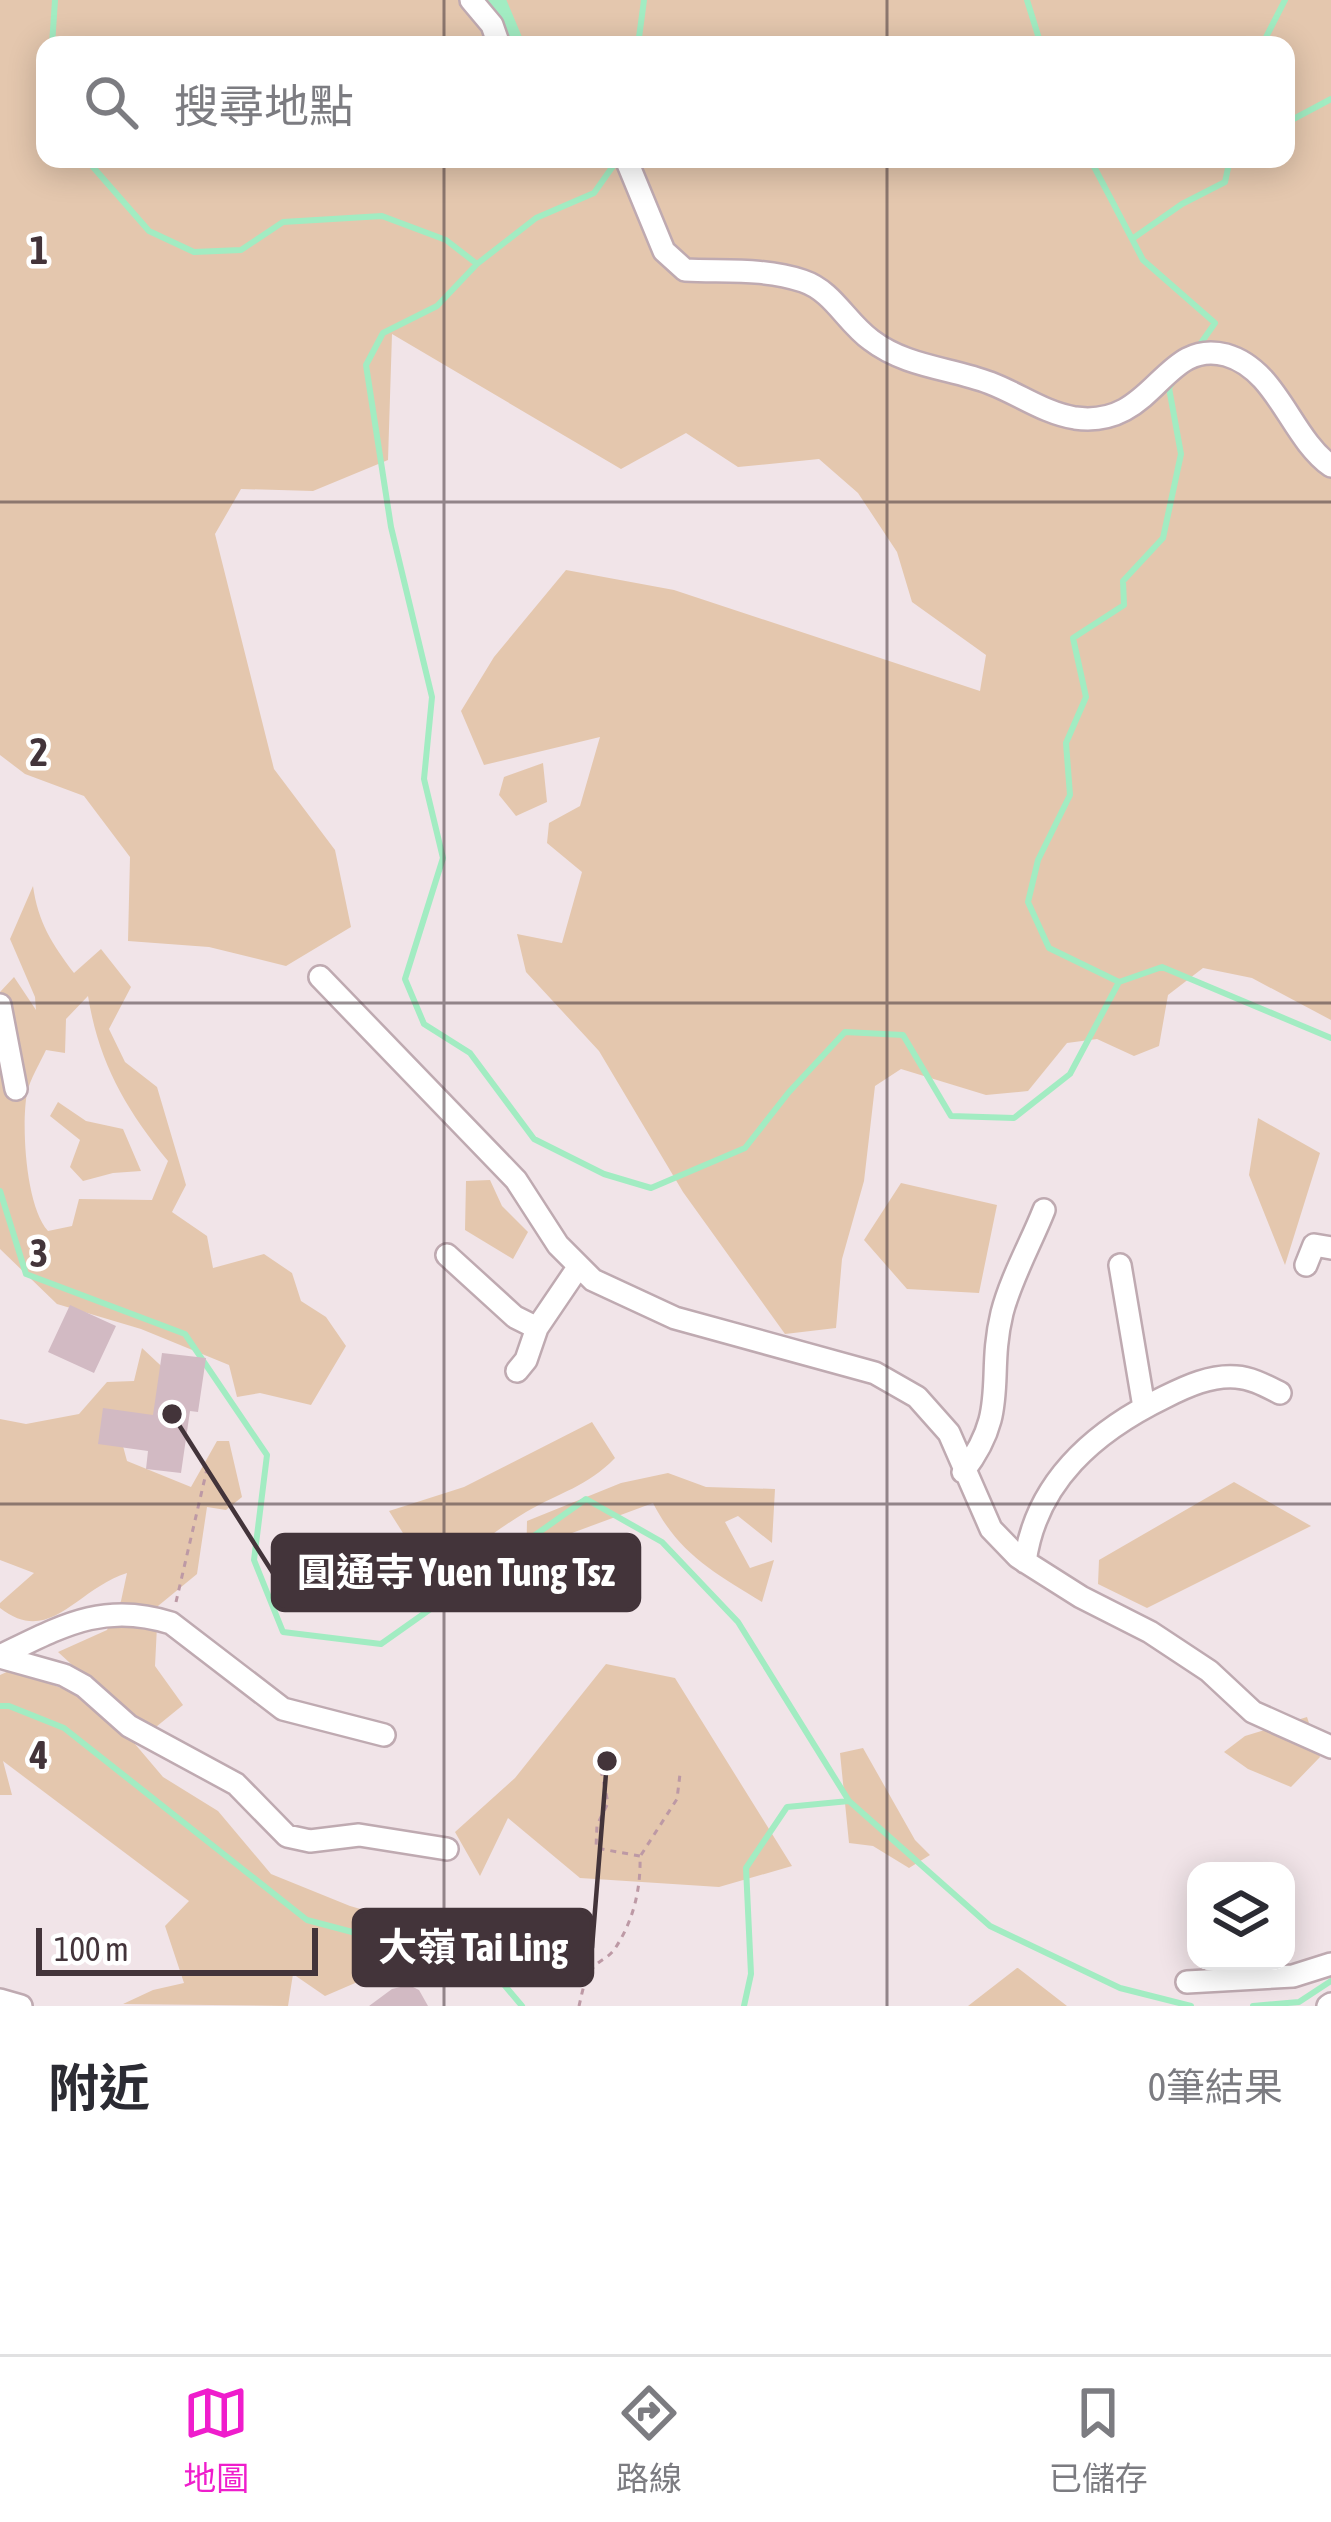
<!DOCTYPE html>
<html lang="zh-TW">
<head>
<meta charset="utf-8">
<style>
  :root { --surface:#fff; --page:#f7f7f7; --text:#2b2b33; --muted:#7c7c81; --line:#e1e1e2; --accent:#ef1dcc }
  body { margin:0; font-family:"Asap Condensed","Noto Sans TC",sans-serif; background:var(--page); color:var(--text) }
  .controls { position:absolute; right:36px; bottom:36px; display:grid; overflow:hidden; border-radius:24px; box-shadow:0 6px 30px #0003 }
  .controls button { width:108px; height:108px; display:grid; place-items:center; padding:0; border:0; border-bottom:3px solid var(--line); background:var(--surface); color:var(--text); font:60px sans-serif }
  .scale { position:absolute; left:36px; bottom:30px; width:282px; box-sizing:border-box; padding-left:12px; border:6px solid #43343a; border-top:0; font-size:33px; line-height:42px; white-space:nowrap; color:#43343a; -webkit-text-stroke:9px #fff; paint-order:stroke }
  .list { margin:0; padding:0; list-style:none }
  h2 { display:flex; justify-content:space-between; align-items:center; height:156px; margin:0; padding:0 48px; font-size:51px }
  h2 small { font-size:39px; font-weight:400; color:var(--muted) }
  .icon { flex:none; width:66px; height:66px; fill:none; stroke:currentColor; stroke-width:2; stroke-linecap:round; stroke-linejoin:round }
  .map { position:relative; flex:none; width:1331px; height:2006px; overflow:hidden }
  .search { position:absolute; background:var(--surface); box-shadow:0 6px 30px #0003; left:36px; right:36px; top:36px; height:132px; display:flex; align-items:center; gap:30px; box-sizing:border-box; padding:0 42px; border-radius:24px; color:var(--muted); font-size:45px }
  .sheet { height:348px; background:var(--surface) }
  nav { display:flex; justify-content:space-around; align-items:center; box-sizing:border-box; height:168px; border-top:3px solid var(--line); background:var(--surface); font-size:33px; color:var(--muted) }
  nav a { display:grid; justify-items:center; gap:6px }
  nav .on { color:var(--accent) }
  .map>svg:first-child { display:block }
</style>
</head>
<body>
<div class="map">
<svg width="1331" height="2006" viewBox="0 0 1331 2006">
  <rect width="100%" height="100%" fill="#f1e4e8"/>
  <path fill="#e4c7ae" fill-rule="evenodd" d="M0,0H1331V1020L1252,978L1203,968L1168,995L1159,1046L1134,1056L1097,1039L1067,1043L1028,1091L986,1095L901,1069L875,1086L864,1181L842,1259L836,1328L785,1334L683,1192L599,1051L526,972L517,934L562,943L582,872L547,843L549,823L580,806L600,737L484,765L461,711L494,657L566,570L674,590L980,691L986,655L912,602L897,552L858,493L819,459L738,467L686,433L621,469L392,334L388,460L313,491L241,489L215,534L274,769L335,850L351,927L286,966L209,947L128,941L130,857L84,796L25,774L0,755ZM45,45H1286V159H45Z
    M543,763L547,802L516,816L499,795L504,777Z
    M33,886C38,922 52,944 74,973L101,949L131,987L109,1029L125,1062L157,1087L186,1185L172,1212L207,1236L213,1268L264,1254L292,1273L301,1301L326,1317L346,1346L311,1405L260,1393L237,1397L229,1365L141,1329L57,1304L0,1249V992L14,977L36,1010L35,997L10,939ZM88,996C99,1063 125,1108 168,1161L152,1200L79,1199L72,1226L48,1231C26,1207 21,1126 27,1093C30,1079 40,1063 46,1050L65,1053L66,1019Z
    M58,1102L86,1121L123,1129L141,1171L113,1173L83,1181L70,1167L80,1140L50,1116Z
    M1258,1118L1320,1153L1285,1265L1249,1175Z
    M490,1180L502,1206L528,1232L513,1259L465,1230L466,1181Z
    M901,1183L997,1205L979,1293L907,1289L864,1240Z
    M142,1348L173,1377L168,1448L120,1435L127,1461L191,1487L217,1441H229L242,1497L226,1510L207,1507L197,1574L158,1606L155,1666L183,1705L135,1744L163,1777L218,1811L271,1874L350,1906L451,1935L468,1918L505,1948L521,1980L390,1968L325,1996L293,1974L288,2006L123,2004L153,1990L184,1983L165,1926L189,1901L3,1761L12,1795H0V1675L11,1670L92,1699L94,1685L58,1652L107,1630L121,1601L127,1573C76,1589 50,1647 0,1608V1603L34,1573L0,1560V1419L26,1424L79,1414L107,1382L134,1381Z
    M592,1422L615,1458C587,1487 560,1492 526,1512C479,1540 451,1572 394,1584L415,1552L389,1511L464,1487Z
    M668,1473L706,1487L775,1489L772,1543L738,1516L725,1522L750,1568L774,1560L762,1602C715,1573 679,1554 653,1503L564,1536L526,1569L527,1521L621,1483Z
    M1234,1482L1311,1526L1147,1608L1098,1584L1099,1560Z
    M606,1664L675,1678L792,1866L719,1887L580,1878L508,1818L480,1876L455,1832L515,1778Z
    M1307,1717L1320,1757L1291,1787L1248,1769L1224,1752L1245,1736Z
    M863,1748L915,1840L930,1855L909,1868L873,1846L849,1843L840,1753Z
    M1017,1968H1018L1067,2006H968Z"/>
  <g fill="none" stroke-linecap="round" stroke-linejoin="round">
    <path stroke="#a2ecc2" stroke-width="6" d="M1027,0L1041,45
      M52,45L55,0
      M638,45L644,0
      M1262,45L1285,0
      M1286,123L1331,99
      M86,159L149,231L194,252L241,250L283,222L382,216L446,240L477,264
      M618,159L594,193L536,218L477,264L437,306L383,333L366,365L391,527L432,697L424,779L443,858L405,979L424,1024L470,1053L534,1139L604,1174L651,1188L745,1148L789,1092L845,1032L903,1035L951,1116L1014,1118L1070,1074L1119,982
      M1090,159L1143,260L1215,323L1196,350
      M1132,239L1182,204L1225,182L1230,159
      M1174,380L1169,388L1181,454L1163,538L1123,581L1124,605L1073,638L1086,697L1066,743L1070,795L1038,860L1028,902L1049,948L1119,982L1162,967L1331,1038
      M0,1191L26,1274L185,1334L267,1455L254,1560L283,1632L381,1644L586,1499L662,1542L738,1622L849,1801
      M0,1706H9L64,1728L307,1920L405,1946L501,1981L522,2006
      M744,2006L751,1974L746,1868L787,1807L849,1801L990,1926L1120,1988L1191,2006
      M1253,2006L1299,2002L1331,1981"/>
    <path stroke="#a2ecc2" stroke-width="21" d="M495,0L514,45"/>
  </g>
  <path fill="#d2bac3" d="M70,1305L116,1326L94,1373L48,1352Z
    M162,1353L206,1358L198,1412L190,1411L181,1473L146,1469L148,1451L98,1444L103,1408L153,1415Z
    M409,1985L419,1990L428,2006H369L392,1989Z"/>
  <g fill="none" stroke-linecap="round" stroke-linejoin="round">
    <defs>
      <path id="minor" d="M471,0L492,25L499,45
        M626,159L664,251L685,270C725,272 764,268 803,281C833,291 846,322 871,340C906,367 951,368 990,383C1019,394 1044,413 1075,418C1155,429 1162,338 1226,355C1278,370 1290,437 1331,466
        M320,977L516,1180L558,1245L593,1280L675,1318L875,1373L917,1397L949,1433L991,1529L1018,1557L1081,1597L1150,1632L1209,1671L1253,1712L1331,1747
        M0,1005L16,1089
        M447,1255L515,1317L537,1328
        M1120,1265L1144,1407
        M1306,1265L1314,1245L1331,1248
        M517,1371L526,1360L537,1328L579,1266
        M963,1472C1010,1411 986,1379 1002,1313C1011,1278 1031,1243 1044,1210
        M1025,1562C1036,1481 1095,1431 1165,1397C1187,1386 1211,1375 1236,1377C1252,1378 1266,1386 1280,1393
        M0,1656C60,1627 103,1601 171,1623L283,1709L384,1735
        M0,1657L64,1675L84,1686L129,1726L236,1784L287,1836L310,1841L359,1835L447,1849
        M1187,1982L1293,1976L1331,1964
        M0,2000L21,2006
        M1328,2006L1331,2004"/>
    </defs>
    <use href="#minor" stroke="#bfaab1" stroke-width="26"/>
    <path stroke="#bd99a5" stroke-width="3" stroke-dasharray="6 6" stroke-linecap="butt" d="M176,1602L207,1469
      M641,1855L677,1799L680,1774
      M579,2006C582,1994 584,1979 592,1969C598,1961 608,1958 614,1950C633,1922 641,1890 640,1856L596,1848L597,1825L608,1803L598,1756"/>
    <use href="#minor" stroke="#fff" stroke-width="21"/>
  </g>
  <path fill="none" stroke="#43343a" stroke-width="3" stroke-opacity="0.55" d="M444,0V45M887,0V45M444,159V2006M887,159V2006M0,502H1331M0,1003H1331M0,1504H1331"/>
  <g font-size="39" text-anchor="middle" font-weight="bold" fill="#43343a" stroke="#fff" stroke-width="9" stroke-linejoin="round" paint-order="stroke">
    <text x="39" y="264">1</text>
    <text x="39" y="766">2</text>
    <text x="39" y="1267">3</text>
    <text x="39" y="1769">4</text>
  </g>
  <path fill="none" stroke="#43343a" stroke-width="4.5" d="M172 1414L273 1573M607 1761L592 1948"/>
  <g fill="#43343a" stroke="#fff" stroke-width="4.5">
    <circle cx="172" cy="1414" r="12"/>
    <circle cx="607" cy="1761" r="12"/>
  </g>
  <g fill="#43343a" stroke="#43343a" stroke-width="4.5">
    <rect x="273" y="1535" width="366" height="75" rx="12"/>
    <rect x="354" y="1910" width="238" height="75" rx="12"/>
  </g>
  <g font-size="39" text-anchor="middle" font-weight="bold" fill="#fff">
    <text x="456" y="1586">圓通寺 Yuen Tung Tsz</text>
    <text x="473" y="1961">大嶺 Tai Ling</text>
  </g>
</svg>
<div class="controls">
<button><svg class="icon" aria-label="layers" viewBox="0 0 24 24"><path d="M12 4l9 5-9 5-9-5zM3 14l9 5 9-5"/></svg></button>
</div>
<div class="scale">100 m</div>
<div class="search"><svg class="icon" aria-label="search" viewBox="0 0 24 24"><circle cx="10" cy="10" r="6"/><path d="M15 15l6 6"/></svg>搜尋地點</div>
</div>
<section class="sheet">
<h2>附近<small>0筆結果</small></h2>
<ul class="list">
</ul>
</section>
<nav>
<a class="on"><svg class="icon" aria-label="map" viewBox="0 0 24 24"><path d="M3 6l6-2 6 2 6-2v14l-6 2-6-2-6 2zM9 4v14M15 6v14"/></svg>地圖</a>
<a><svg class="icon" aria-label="directions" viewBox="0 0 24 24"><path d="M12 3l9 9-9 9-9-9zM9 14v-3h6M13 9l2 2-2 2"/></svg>路線</a>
<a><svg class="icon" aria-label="saved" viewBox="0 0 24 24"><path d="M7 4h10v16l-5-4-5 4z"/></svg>已儲存</a>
</nav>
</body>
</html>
